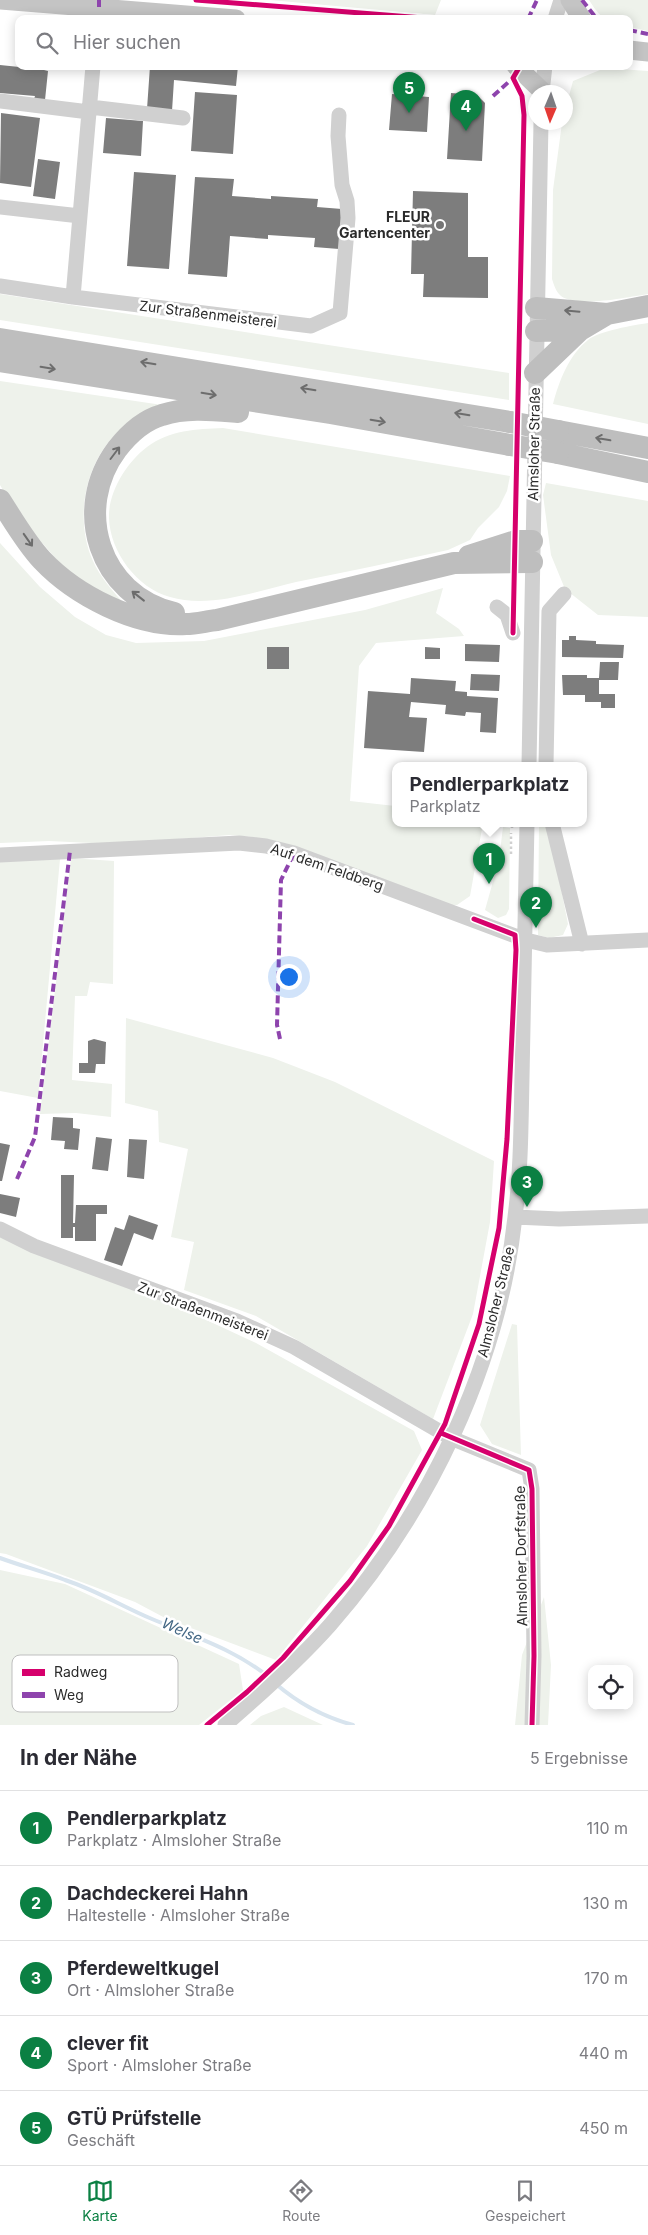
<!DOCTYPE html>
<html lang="de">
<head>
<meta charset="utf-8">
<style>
  :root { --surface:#fff; --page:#f7f7f7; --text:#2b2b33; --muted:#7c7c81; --line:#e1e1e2; --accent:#0b8043 }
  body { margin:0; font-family:Inter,sans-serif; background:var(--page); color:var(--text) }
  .controls { position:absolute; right:15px; bottom:15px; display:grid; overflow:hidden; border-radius:10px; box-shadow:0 2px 12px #0003 }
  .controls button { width:45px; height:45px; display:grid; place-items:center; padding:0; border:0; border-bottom:1px solid var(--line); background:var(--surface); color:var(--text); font:25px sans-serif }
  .compass { position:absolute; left:528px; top:85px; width:45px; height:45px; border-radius:50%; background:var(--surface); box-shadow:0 2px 12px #0003; rotate:182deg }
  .you { position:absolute; left:288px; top:976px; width:18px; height:18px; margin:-12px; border:4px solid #fff; border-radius:50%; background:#1a73e8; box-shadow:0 0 0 8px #1a73e833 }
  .badge { display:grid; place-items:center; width:32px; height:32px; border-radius:50%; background:var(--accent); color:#fff; font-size:16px; font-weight:700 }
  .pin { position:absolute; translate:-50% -41px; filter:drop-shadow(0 1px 2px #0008) }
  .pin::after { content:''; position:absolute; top:26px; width:18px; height:15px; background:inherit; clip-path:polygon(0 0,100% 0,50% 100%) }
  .popup { position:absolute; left:392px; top:762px; width:195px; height:65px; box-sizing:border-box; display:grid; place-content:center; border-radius:10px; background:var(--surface); filter:drop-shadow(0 1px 4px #0005); font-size:16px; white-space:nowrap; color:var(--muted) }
  .popup b { font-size:19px; color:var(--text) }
  .popup::after { content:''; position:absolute; left:50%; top:100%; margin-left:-10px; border:10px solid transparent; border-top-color:var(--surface) }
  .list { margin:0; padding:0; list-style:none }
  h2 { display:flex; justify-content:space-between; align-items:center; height:65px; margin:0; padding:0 20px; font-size:21px }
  h2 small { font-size:16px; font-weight:400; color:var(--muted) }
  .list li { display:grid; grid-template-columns:32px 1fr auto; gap:15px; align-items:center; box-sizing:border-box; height:75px; padding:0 20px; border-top:1px solid var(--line) }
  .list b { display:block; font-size:19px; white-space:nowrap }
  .list p { margin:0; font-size:16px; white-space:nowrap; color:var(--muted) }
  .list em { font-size:16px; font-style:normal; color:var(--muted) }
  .icon { flex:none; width:28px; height:28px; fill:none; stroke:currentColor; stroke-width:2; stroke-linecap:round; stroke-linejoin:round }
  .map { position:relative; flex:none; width:648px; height:1725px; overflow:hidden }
  .search { position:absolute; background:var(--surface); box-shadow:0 2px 12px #0003; left:15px; right:15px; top:15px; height:55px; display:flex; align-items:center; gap:12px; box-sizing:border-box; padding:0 18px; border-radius:10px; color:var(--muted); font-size:19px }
  .sheet { height:440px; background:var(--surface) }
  nav { display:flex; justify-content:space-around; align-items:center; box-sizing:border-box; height:70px; border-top:1px solid var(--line); background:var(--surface); font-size:14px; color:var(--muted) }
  nav a { display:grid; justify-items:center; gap:2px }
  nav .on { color:var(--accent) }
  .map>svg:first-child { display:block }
</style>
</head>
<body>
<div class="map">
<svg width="648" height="1725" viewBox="0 0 648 1725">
  <rect width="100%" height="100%" fill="#fff"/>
  <path fill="#eef2eb" d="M270,0H441L435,15Z
    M589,0H648V31L629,27V19C604,19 603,22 589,0Z
    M605,68L648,71V294C629,297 577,308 561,296C556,292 554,285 552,279L553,190L562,123L566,122V107L573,81Z
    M0,294L509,373V400L0,320Z
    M648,323V424L553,404C559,381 569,355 588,340C599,331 634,325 648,323Z
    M0,381L169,406C155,413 136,418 124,427C86,456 73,517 93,561C100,577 113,591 124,604L71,576L17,514L0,485Z
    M223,428L510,476L507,491L499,507L478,528L470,540L448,550C397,561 347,572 296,582C257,591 210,609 170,597C137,588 110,552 109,518C108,492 127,462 147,447C170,430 196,429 223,428Z
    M546,483L648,501V617L598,615L565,589L551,555L543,495Z
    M0,543L40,587L75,617L106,635L136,643L204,641L365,610L443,588L436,613L459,629L464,636L376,643L359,666L350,801L395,806V823H483L470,896L457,905H449L253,837L230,835L113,844L49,841L0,843Z
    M539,823H548L568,924L563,935L549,938L538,935Z
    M503,827L510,828L509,909L506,915L498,918L485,910L499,860Z
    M71,858L114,861L113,984L90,982L87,996H75L72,1080L112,1084L111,1117L76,1113L40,1114Z
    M60,859L38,1098L0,1091V861Z
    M126,1018L273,1058L335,1082L494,1161L490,1222L473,1314L433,1419L256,1316L184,1290L194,1242L171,1237L188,1149L159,1142L158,1111L125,1103Z
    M0,1234L135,1287L256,1343L414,1431L422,1450L367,1546L276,1660L167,1619L135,1602L6,1554L0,1553Z
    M512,1324L517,1325L521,1455L492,1444L480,1425Z
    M0,1570L65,1584L239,1664L243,1690L199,1725H0Z
    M544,1597L551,1665L548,1725H515L522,1655Z
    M284,1707L323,1725H250L261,1716Z"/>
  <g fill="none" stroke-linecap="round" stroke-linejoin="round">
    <path stroke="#d8e4ee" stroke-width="4" d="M0,1558C22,1566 44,1572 65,1580C96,1590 123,1607 152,1619C193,1636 237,1650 271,1679
      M276,1684C298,1703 324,1717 353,1725"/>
  </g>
  <path fill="#7d7d7d" d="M0,65L29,68V66H45L44,70L48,71L45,100L34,99L35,96L0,93Z
    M150,66H238L236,86L174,80L172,111L147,109Z
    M195,92L237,95L233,154L191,151Z
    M451,93L477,95L485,103L482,161L447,159Z
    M392,94L429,97L427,132L389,130Z
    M1,113L40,118L31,187L0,183Z
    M106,118L143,121L141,156L103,153Z
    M38,159L60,162L55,199L33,196Z
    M134,172L176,175L169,269L127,266Z
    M195,177L234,179L232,196L271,199V196L318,199L317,207L342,209L339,249L314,247L315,238L268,235V239L230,236L227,277L188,274Z
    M413,191L468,193V257H488V298L423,297L424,274H411Z
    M569,636H576V640L596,641V644L624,645L623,658L562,657V640H569Z
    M465,644L500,645L499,662L465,661Z
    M267,647H289V669H267Z
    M425,647L440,648V659H425Z
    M600,662H619L618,680H599V694H615V708H601V702H585V695H563L562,675H587V678H599Z
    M471,674L500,675L499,691L470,690Z
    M411,678L456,681L455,691L467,692V696L498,698L496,733L480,732L481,713L466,712L465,716L445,714L446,705L411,702L409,717L427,718L424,752L364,748L368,691L410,694Z
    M94,1039L106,1042L105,1064H96L95,1073H79V1063H88V1041Z
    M53,1117L73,1118V1128L80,1129L78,1150L64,1149L65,1141L51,1140Z
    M96,1137L112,1139L108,1171L92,1169Z
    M129,1139L147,1140L144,1179L127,1177Z
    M0,1143L10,1145L2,1181H0Z
    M61,1175H74L73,1223H75L76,1205H107V1214H96V1241H75V1227H73V1238H61Z
    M0,1194L20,1198L16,1217L0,1213Z
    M129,1215L158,1225L153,1240L134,1233L122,1266L104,1260L115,1227L124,1230Z"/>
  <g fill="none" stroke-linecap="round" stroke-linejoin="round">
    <path stroke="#d0d0d0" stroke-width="2.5" stroke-dasharray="2.5 2.5" stroke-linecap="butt" d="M493,824L512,826V828
      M511,854V833"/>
    <path stroke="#d0d0d0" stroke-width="15" d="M555,19L561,0
      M542,92L545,66
      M0,101L89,112
      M90,107L183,118
      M0,207L80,216
      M0,286L73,297L311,326L340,313L348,218L347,201L342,185L338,136L339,115
      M73,297L93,66
      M497,607L507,615L513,633
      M529,765L541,122
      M546,765L549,611L564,594
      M552,823L582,944
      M0,855L239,843L266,846L294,853L526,940L547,945L648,940
      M515,1217L559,1219L648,1216
      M0,1229L34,1246L237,1321L294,1347L451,1438L529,1470L532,1489L534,1656L532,1725
      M225,1725C261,1694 298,1661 330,1625C428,1513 499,1366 515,1217C521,1171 521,1124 522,1077C524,993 525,908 527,823"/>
    <path stroke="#c4c4c4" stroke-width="19" d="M0,0L236,19
      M570,0L582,19
      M629,50L648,52
      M516,66L542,91"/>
    <path stroke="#bebebe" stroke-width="22" d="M536,308L607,314L648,306
      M536,331L580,330
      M0,339L510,422
      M0,361L330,413L510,445
      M535,373L580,330L607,314
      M558,431L648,448
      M558,453L648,472
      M0,500C13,520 26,543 42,560C75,595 136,627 186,624C196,624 207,621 217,620L454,563L532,562
      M469,556L516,541H532
      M174,613C99,595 72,509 117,449C128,435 144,420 162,415C186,407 213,410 238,412"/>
    <path stroke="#bebebe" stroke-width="22" d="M510,422L558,431
      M510,445L558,453"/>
    <path stroke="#8e44ad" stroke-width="4" stroke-dasharray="8 4" stroke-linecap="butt" d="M582,0L597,19
      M99,7V0
      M528,19L537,0
      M629,30L648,34
      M493,96L513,78L514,75
      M280,1039L277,1025L281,880L294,853
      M17,1179L35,1137L70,851"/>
    <defs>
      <path id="cycleway" d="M196,0L436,19
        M513,633L524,115L522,96L513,78L520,66
        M441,1433L529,1470L532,1489L534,1656L532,1725
        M207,1725L247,1692L283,1658L350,1581L389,1526L445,1424L479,1324L499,1228L507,1139L516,950L515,935L474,919"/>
    </defs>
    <use href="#cycleway" stroke="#fff" stroke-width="8"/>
    <use href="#cycleway" stroke="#d6006c" stroke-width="5"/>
  </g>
  <defs><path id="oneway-shaft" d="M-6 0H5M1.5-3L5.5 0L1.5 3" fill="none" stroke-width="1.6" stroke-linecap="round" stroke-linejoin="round" transform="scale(1.25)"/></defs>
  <g stroke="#6d6d6d">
    <use href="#oneway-shaft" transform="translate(572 311) rotate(-175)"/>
    <use href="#oneway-shaft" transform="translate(148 363) rotate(-171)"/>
    <use href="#oneway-shaft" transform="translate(48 368) rotate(9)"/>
    <use href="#oneway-shaft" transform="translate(308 389) rotate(-171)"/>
    <use href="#oneway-shaft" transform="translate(209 394) rotate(9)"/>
    <use href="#oneway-shaft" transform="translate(462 414) rotate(-171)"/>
    <use href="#oneway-shaft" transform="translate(378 421) rotate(10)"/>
    <use href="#oneway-shaft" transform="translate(603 439) rotate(-170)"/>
    <use href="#oneway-shaft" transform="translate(115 453) rotate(-53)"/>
    <use href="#oneway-shaft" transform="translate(28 540) rotate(55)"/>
    <use href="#oneway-shaft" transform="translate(138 596) rotate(-142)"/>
  </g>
  <circle fill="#757575" stroke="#fff" stroke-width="2" cx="440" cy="225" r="5"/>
  <g text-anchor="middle" stroke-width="5" stroke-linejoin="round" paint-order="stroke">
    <g font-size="14" font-weight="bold" fill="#2b2b2b" stroke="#fff" text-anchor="end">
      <text x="430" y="222">FLEUR<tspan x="430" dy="16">Gartencenter</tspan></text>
    </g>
    <g font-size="14" fill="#2b2b2b" stroke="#fff">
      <text transform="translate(208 314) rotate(7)" y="5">Zur Straßenmeisterei</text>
      <text transform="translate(534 444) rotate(-89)" y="5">Almsloher Straße</text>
      <text transform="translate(327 867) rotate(19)" y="5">Auf dem Feldberg</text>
      <text transform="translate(496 1302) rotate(-76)" y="5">Almsloher Straße</text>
      <text transform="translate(203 1311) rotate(21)" y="5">Zur Straßenmeisterei</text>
      <text transform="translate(521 1556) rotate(-91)" y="5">Almsloher Dorfstraße</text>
    </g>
    <g font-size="15" font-style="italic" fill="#436784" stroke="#fff">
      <text transform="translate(182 1631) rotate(24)" y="5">Welse</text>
    </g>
  </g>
  <rect x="12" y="1655" width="166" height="57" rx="8" fill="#fff" stroke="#bfbfbf" stroke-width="1"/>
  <rect x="22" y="1669" width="23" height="7" fill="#d6006c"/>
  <rect x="22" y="1692" width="23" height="6" fill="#8e44ad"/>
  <g font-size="14" fill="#2b2b2b">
    <text x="54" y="1677">Radweg</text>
    <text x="54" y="1700">Weg</text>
  </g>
</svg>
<div class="controls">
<button><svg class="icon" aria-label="locate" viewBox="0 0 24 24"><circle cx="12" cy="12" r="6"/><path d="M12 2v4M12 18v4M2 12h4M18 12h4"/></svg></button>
</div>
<svg class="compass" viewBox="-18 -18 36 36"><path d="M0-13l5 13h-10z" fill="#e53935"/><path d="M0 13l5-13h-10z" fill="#7c7c81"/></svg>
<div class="you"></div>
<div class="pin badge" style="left:489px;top:884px">1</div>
<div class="popup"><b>Pendlerparkplatz</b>Parkplatz</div>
<div class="pin badge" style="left:536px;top:928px">2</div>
<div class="pin badge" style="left:527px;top:1207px">3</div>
<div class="pin badge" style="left:466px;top:131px">4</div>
<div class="pin badge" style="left:409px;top:113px">5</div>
<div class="search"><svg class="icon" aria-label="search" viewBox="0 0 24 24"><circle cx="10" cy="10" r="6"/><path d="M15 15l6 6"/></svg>Hier suchen</div>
</div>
<section class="sheet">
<h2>In der Nähe<small>5 Ergebnisse</small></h2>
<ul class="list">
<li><span class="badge">1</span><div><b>Pendlerparkplatz</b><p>Parkplatz · Almsloher Straße</p></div><em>110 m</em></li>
<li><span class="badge">2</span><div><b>Dachdeckerei Hahn</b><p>Haltestelle · Almsloher Straße</p></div><em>130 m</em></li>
<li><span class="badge">3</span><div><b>Pferdeweltkugel</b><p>Ort · Almsloher Straße</p></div><em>170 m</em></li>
<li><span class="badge">4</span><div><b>clever fit</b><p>Sport · Almsloher Straße</p></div><em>440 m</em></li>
<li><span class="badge">5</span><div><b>GTÜ Prüfstelle</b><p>Geschäft</p></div><em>450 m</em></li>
</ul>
</section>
<nav>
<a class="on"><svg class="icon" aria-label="map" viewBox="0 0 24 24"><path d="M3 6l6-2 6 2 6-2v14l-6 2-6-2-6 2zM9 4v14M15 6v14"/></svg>Karte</a>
<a><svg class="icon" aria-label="directions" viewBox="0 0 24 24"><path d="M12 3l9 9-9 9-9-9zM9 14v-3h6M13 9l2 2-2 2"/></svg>Route</a>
<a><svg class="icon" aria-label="saved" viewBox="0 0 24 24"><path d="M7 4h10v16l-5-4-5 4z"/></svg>Gespeichert</a>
</nav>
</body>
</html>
